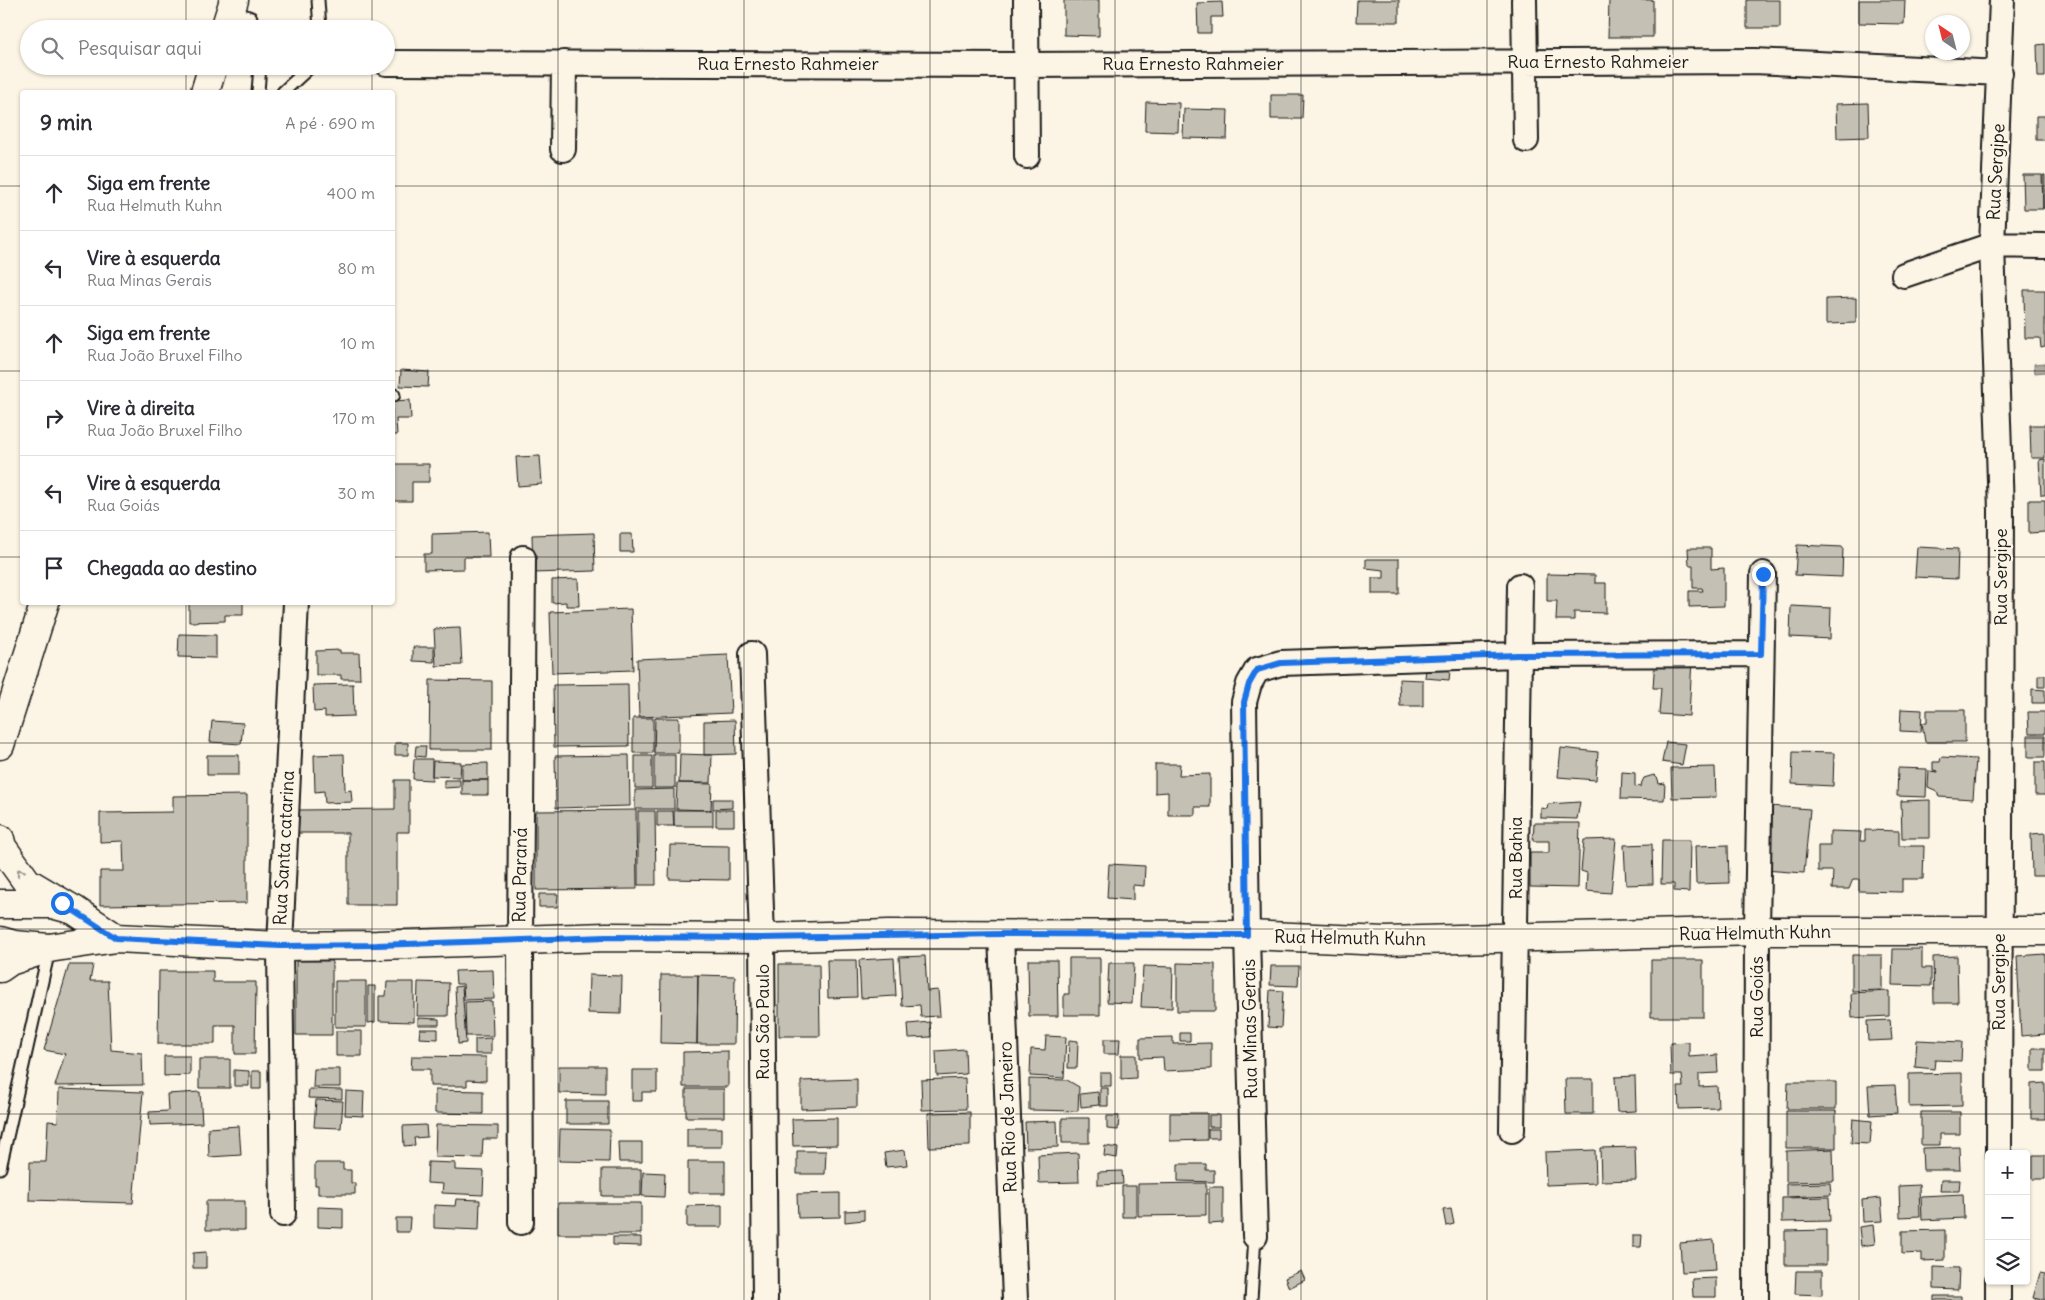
<!DOCTYPE html>
<html lang="pt">
<head>
<meta charset="utf-8">
<style>
  :root { --surface:#fff; --page:#f2f2f3; --text:#2b2b33; --muted:#7c7c81; --line:#e1e1e2 }
  body { margin:0; font-family:Delius,sans-serif; background:var(--page); color:var(--text) }
  .controls { position:absolute; right:15px; bottom:15px; display:grid; overflow:hidden; border-radius:5px; box-shadow:0 1px 4px #0004 }
  .controls button { width:45px; height:45px; display:grid; place-items:center; padding:0; border:0; border-bottom:1px solid var(--line); background:var(--surface); color:var(--text); font:25px sans-serif }
  .compass { position:absolute; left:1925px; top:15px; width:45px; height:45px; border-radius:50%; background:var(--surface); box-shadow:0 1px 4px #0004; rotate:325deg }
  .stop { position:absolute; width:15px; height:15px; margin:-11px; border:4px solid #1a73e8; border-radius:50%; background:#fff }
  .stop.end { background:#1a73e8; border-color:#fff; box-shadow:0 1px 5px #0008 }
  .list { margin:0; padding:0; list-style:none }
  h2 { display:flex; justify-content:space-between; align-items:center; height:65px; margin:0; padding:0 20px; font-size:21px }
  h2 small { font-size:16px; font-weight:400; color:var(--muted) }
  .list li { display:grid; grid-template-columns:32px 1fr auto; gap:15px; align-items:center; box-sizing:border-box; height:75px; padding:0 20px; border-top:1px solid var(--line) }
  .list b { display:block; font-size:19px; white-space:nowrap }
  .list p { margin:0; font-size:16px; white-space:nowrap; color:var(--muted) }
  .list em { font-size:16px; font-style:normal; color:var(--muted) }
  .icon { flex:none; width:28px; height:28px; fill:none; stroke:currentColor; stroke-width:2; stroke-linecap:round; stroke-linejoin:round }
  .map { position:relative; flex:none; width:2045px; height:1300px; overflow:hidden }
  .search { position:absolute; background:var(--surface); box-shadow:0 1px 4px #0004; left:20px; top:20px; width:375px; height:55px; display:flex; align-items:center; gap:12px; box-sizing:border-box; padding:0 18px; border-radius:28px; color:var(--muted); font-size:19px }
  .panel { position:absolute; background:var(--surface); box-shadow:0 1px 4px #0004; left:20px; top:90px; width:375px; height:515px; border-radius:5px }
  .map>svg:first-child { display:block }
</style>
</head>
<body>
<div class="map">
<svg width="2045" height="1300" viewBox="0 0 2045 1300">
  <rect width="100%" height="100%" fill="#fcf5e5"/>
  <filter id="ink" filterUnits="userSpaceOnUse"><feTurbulence type="fractalNoise" baseFrequency=".02" numOctaves="2"/><feDisplacementMap in="SourceGraphic" scale="10" xChannelSelector="R" yChannelSelector="G"/><feConvolveMatrix kernelMatrix="1 2 1 2 8 2 1 2 1" color-interpolation-filters="sRGB"/></filter>
  <g filter="url(#ink)">
    <path fill="#b0aba1" stroke="#75726c" d="M2045,363V372L2035,373L2034,364Z"/>
    <path fill="#c4c0b3" stroke="#1c1c1c" d="M1064,0H1099V36L1064,35Z
      M1357,0H1399V22H1356Z
      M1609,0H1653V37H1608Z
      M1747,0H1780V28H1747Z
      M1859,0H1905L1904,24L1859,23Z
      M1222,2L1223,17H1211V33H1198L1197,3Z
      M2045,44V77H2038L2037,45Z
      M1271,95H1303L1302,119H1271Z
      M1146,102L1179,103L1178,132L1145,131Z
      M1868,103L1869,137L1837,138L1836,104Z
      M1184,109L1228,110L1227,139L1183,138Z
      M2036,116H2045V140H2036Z
      M2023,175H2042L2043,209H2024Z
      M2043,175H2045V208H2043Z
      M2024,290H2045V347L2041,348L2040,338H2025Z
      M1856,298V323L1826,324V299Z
      M401,370L429,372L428,387L400,386Z
      M410,400L411,419H396L397,435H392V401Z
      M2030,425H2045V458H2031Z
      M540,456L542,484L518,486L516,457Z
      M2045,459V495H2041L2039,460Z
      M392,464H429V482H412V501H392Z
      M2029,500H2045V532L2029,533Z
      M488,532L489,557H464V569L424,570V554H432V534Z
      M594,533L595,571L533,573L532,535Z
      M620,534H632L633,552H620Z
      M1797,545L1843,547L1842,577L1795,575Z
      M1917,547L1958,549L1957,579L1915,577Z
      M1688,548H1711V569L1724,568V606L1689,607V591H1703L1702,588H1693V565H1689Z
      M1366,559H1399V594H1372V578H1384V570L1366,568Z
      M1547,574L1595,575V583H1606V613L1574,612V620H1556L1557,601H1547Z
      M578,579L579,606H566V602L552,603V580Z
      M189,602H243V615H225V621L189,622Z
      M1791,606L1831,608L1830,639L1790,637Z
      M631,609L633,670L552,673L550,612Z
      M460,628L462,665L436,666L434,629Z
      M179,634L216,635V658L178,657Z
      M413,647H434V662L413,661Z
      M340,650V653H359L360,679H341V675H316V651Z
      M728,655L731,713L639,717L637,659Z
      M1655,657L1692,659L1689,716L1659,714L1661,688H1653Z
      M1426,669L1450,670L1449,680L1425,678Z
      M2038,675H2045V687H2038Z
      M1399,679L1423,680V706H1400Z
      M430,680L492,681V750H429Z
      M353,684L354,716L325,717V711L314,712L313,685Z
      M628,684L629,746L554,747L553,685Z
      M2032,689L2045,690V703H2032Z
      M1901,709L1922,710L1921,732L1900,731Z
      M1927,710H1965V742H1925L1922,723H1927Z
      M2028,712H2045V734H2029Z
      M633,718H653V753H633Z
      M655,718H679V753H654Z
      M735,720L736,754L704,755V721Z
      M212,721L243,723L241,744L210,742Z
      M2028,736H2045V757H2028Z
      M1666,742L1686,744L1682,765L1662,762Z
      M395,743H408V755H395Z
      M416,746H426L425,757L415,756Z
      M1561,748L1598,752L1596,780L1558,777Z
      M1793,752L1834,753L1833,786L1792,784Z
      M344,754L345,791L351,790L352,802L325,803L324,791L315,792L314,755Z
      M680,754L712,755L711,783H679Z
      M207,755H239V775H207Z
      M629,755L630,806L556,808L555,756Z
      M654,755H675V788H654Z
      M635,756H652V788H635Z
      M1941,757L1976,759L1973,799L1939,797L1937,791L1928,787L1929,771L1938,772V771L1933,770V762H1940Z
      M414,759H432V780L413,779Z
      M433,761L461,762L460,777L432,776Z
      M2035,762H2045V795H2035Z
      M488,763V780H462V764Z
      M1155,764H1180L1179,775L1210,774V807H1195V815H1168V792L1155,793Z
      M1715,767L1716,797L1672,798L1671,768Z
      M1898,768L1927,769L1926,797L1897,796Z
      M1622,772L1635,773V787L1641,786L1642,782L1644,778L1654,775L1658,779L1659,784L1665,783L1664,800L1621,799Z
      M395,780H409V832H397V905H348V833H298V810L395,809Z
      M444,780H460V787L444,788Z
      M462,780H488V795H462Z
      M677,783L712,784L711,810L676,809Z
      M674,789V809H635V790Z
      M247,795V903L100,905V871H124L123,841L100,842V813L173,812V796Z
      M713,799H732V808L713,809Z
      M1930,800V838H1902L1901,801Z
      M1580,802L1577,819L1541,818V808L1547,809L1548,804Z
      M1769,806L1810,809L1804,873L1764,870Z
      M636,810L637,889L536,890V811Z
      M674,810H713V826H674Z
      M716,810H734V826H716Z
      M638,811H655L656,885H638Z
      M657,811H673L674,826H657Z
      M1534,823H1580L1578,888L1530,887V853H1549V841H1533Z
      M1865,830L1899,831V846H1924L1923,879H1902V892L1859,891V879H1853L1849,889H1832L1833,871H1818V846H1830V831L1861,832L1860,841H1865Z
      M2045,833V876H2032L2031,834Z
      M1616,839L1611,893L1586,891L1587,873L1581,871L1584,840Z
      M1662,840H1690L1689,892L1674,891V884H1661Z
      M1652,844L1653,884L1626,885L1624,845Z
      M670,845L729,846V880L669,879Z
      M1728,845L1729,883L1696,884L1695,846Z
      M1109,864L1145,866L1144,886L1133,885V900L1107,898Z
      M539,894H558L557,907H539Z
      M1893,949H1922V968H1931V986L1892,985Z
      M2045,954V1034L2021,1036L2017,956Z
      M1852,955H1882V990L1852,991Z
      M925,956L927,991L938,990L940,1016L921,1017L920,1005L902,1006L899,957Z
      M1957,956L1958,1003H1934L1933,957Z
      M894,958L896,996L861,998L859,960Z
      M1069,958H1100V1015H1064V994H1069Z
      M827,960H856L857,997L828,998Z
      M1028,960H1057L1058,1016H1029Z
      M1651,960H1703V1017H1651Z
      M296,961H332V1035H296Z
      M1109,963H1134L1132,1003L1107,1002Z
      M1177,963L1215,964V1011H1177Z
      M779,964H819L820,1036H779Z
      M69,965H93L90,981H108L111,1050L142,1053L143,1085L55,1086L65,1054L44,1050Z
      M1143,966L1173,967L1172,1008L1141,1007Z
      M1271,966H1299L1298,986L1270,985Z
      M493,970L494,999L464,1000L463,984H456L455,971Z
      M159,971H213V982H256L255,1054H235V1025H215V1044H158Z
      M589,975L622,976L621,1014L588,1013Z
      M661,975H698L697,1044L660,1043Z
      M698,975L735,976L734,1044H697Z
      M335,981H366V1027H335Z
      M387,982H414V1022L379,1021V996H386Z
      M418,982L449,983L448,1016H417Z
      M368,986H375V1022L368,1023Z
      M462,986L466,1043L458,1044L455,987Z
      M1270,990L1283,991L1281,1028L1268,1027Z
      M1889,991V1016L1852,1018L1851,993Z
      M492,1001L493,1036H466L465,1002Z
      M418,1018L439,1019V1025H418Z
      M1890,1020L1892,1040L1868,1041L1867,1021Z
      M930,1022L931,1037L909,1038L908,1024Z
      M420,1029H438V1039L419,1038Z
      M336,1031H362V1056H336Z
      M1180,1033H1190V1041H1180Z
      M1046,1036L1066,1037L1064,1078L1030,1076L1031,1049L1045,1050Z
      M1173,1037V1044L1211,1043V1069L1164,1071L1163,1057L1140,1058V1038Z
      M491,1038V1054H475V1039Z
      M1104,1039H1120L1119,1054H1104Z
      M1069,1040L1078,1041L1077,1068H1068Z
      M1917,1040L1962,1042L1961,1061L1935,1060L1934,1069L1915,1067Z
      M1689,1042V1057L1717,1055L1718,1073L1699,1074V1087L1717,1086L1718,1108L1679,1109L1678,1087H1683L1682,1075H1671L1670,1043Z
      M2032,1048H2045V1071H2032Z
      M965,1049L966,1074L937,1076L936,1051Z
      M728,1051V1087H683V1052Z
      M1121,1055H1136V1078L1121,1079Z
      M164,1056H190V1075L164,1076Z
      M412,1056L486,1057V1081L467,1080V1086H430V1069H411Z
      M199,1059H230V1088H199Z
      M559,1066H605V1094L559,1093Z
      M314,1069H340V1087H313Z
      M234,1070L249,1071V1086H234Z
      M632,1070H657V1092H642V1101H632Z
      M252,1071H261V1089H252Z
      M1100,1073H1111V1086H1100Z
      M1962,1073V1106L1909,1107V1074Z
      M1635,1076L1636,1111L1617,1112L1615,1077Z
      M965,1078L966,1109L922,1110L921,1080Z
      M857,1079V1107L801,1109V1081Z
      M1029,1079L1067,1080L1079,1087L1078,1111L1029,1110Z
      M1565,1079H1593V1114H1566Z
      M1788,1082H1836V1109H1787Z
      M2045,1083V1119H2031V1084Z
      M1895,1085L1897,1113L1870,1115L1868,1086Z
      M1100,1088H1108V1106H1100Z
      M59,1089L143,1092L133,1203L29,1200L30,1162H46L48,1121L58,1122Z
      M309,1089L342,1090V1099L308,1098Z
      M686,1089H724V1117H686Z
      M435,1090L483,1091V1114L435,1113Z
      M346,1091L364,1092L363,1116L345,1115Z
      M200,1092L202,1123L150,1125L149,1112L168,1111L167,1094Z
      M1098,1092L1099,1105L1081,1107L1080,1094Z
      M316,1100L343,1101L341,1128L314,1127Z
      M566,1101H608V1124H566Z
      M1786,1111H1836V1148H1786Z
      M970,1112V1146L929,1147L928,1113Z
      M1921,1112H1960V1134H1940V1145H1921Z
      M1170,1113H1207V1140L1170,1141Z
      M1209,1115H1219V1127H1209Z
      M1107,1116H1119L1118,1130L1107,1129Z
      M837,1118V1145L793,1146L792,1119Z
      M1062,1118H1089V1143H1062Z
      M1853,1119L1872,1121L1870,1144L1851,1143Z
      M1057,1121L1058,1147L1026,1148L1025,1122Z
      M426,1125L427,1137L414,1138L415,1145L404,1146L403,1126Z
      M436,1125L498,1126V1139H483L482,1158L435,1157Z
      M239,1126L241,1155L209,1157L208,1128Z
      M687,1128H722V1147H687Z
      M560,1129L610,1130L609,1162L559,1161Z
      M1208,1129H1219V1138H1208Z
      M618,1142H642V1162H619Z
      M1105,1146L1118,1148L1117,1158L1104,1156Z
      M1635,1147L1636,1180L1601,1181L1600,1148Z
      M1959,1147L1960,1170H1923L1922,1148Z
      M1833,1149L1834,1181L1786,1182V1151Z
      M905,1150L907,1165L886,1167L884,1153Z
      M1595,1150L1596,1183L1546,1185L1545,1152Z
      M797,1151H826L825,1174H797Z
      M1078,1153L1079,1182L1039,1183L1038,1155Z
      M2033,1155H2045V1179H2033Z
      M688,1161H725V1193H688Z
      M428,1162L455,1163V1170L484,1171L483,1195L442,1193L443,1184L427,1183Z
      M315,1163H343V1170H351V1183H355V1194H318V1185H315Z
      M1178,1164H1206V1170H1214V1182L1178,1181Z
      M602,1169H641V1196H602Z
      M1122,1171L1123,1184L1098,1185V1172Z
      M643,1172L665,1173L664,1197L642,1196Z
      M1941,1180H1960L1959,1191H1940Z
      M1206,1183V1215L1138,1216V1184Z
      M1830,1183L1831,1195L1786,1197V1184Z
      M1919,1185L1920,1216L1900,1217L1899,1186Z
      M1122,1186H1136V1217H1122Z
      M1209,1187H1223V1223L1209,1224Z
      M840,1193V1217L798,1218L797,1194Z
      M1963,1194L1964,1218L1922,1220L1921,1196Z
      M1829,1197L1830,1221L1782,1222V1198Z
      M1881,1198L1883,1221L1863,1222L1862,1200Z
      M456,1199L480,1200L479,1230L434,1228V1205L455,1206Z
      M206,1201H245V1230H206Z
      M558,1203H641V1234H558Z
      M722,1205V1227H687V1206Z
      M318,1207L343,1208V1228L318,1227Z
      M1451,1209L1454,1224L1446,1226L1443,1210Z
      M864,1210V1220L845,1222V1211Z
      M396,1218H410L409,1232H396Z
      M1873,1225L1875,1244L1861,1246L1859,1227Z
      M1826,1230V1265H1785V1231Z
      M1945,1230V1260L1922,1261V1253L1902,1254V1231Z
      M1633,1235H1642L1641,1247H1633Z
      M613,1237H641V1246L613,1245Z
      M1714,1240L1716,1270L1682,1272L1680,1243Z
      M206,1252V1268H193V1253Z
      M1934,1267L1959,1268L1958,1290L1934,1289Z
      M1301,1271L1305,1280L1289,1288L1285,1278Z
      M1796,1271H1822V1295L1795,1294Z
      M2040,1273L2045,1274V1300L2033,1298Z
      M1716,1278V1297H1693L1692,1279Z
      M1934,1296H1961V1300H1934Z"/>
    <g fill="none" stroke-linecap="round" stroke-linejoin="round">
      <defs>
        <path id="service" d="M318,0L320,29
          M231,10L251,18L253,29
          M258,92L260,66
          M283,92L311,66
          M392,395H394
          M0,1168L49,950
          M1251,1300L1255,1236"/>
        <path id="minor" d="M1026,0L1027,156
          M1524,0L1526,140
          M386,63L1025,65L1754,61L2000,73
          M563,149L564,63
          M1904,275L1992,245L2045,246
          M752,654L762,938L765,1300
          M1001,934L1015,1300
          M1512,1130L1520,586
          M1999,1154L2001,510L1992,245L2002,0
          M283,1214L280,946L296,602
          M521,1222L520,939L523,558
          M1255,1236L1247,935L1244,702L1249,684L1257,670L1281,663L1517,655L1761,654
          M1756,1300L1757,931L1763,574
          M1998,1300V1281"/>
        <path id="secondary" d="M0,904H52L74,910L116,938
          M0,941L14,945L49,948L116,938L280,946L377,945L606,937L762,938L889,934L1247,935L1385,941L1757,931H2045"/>
        <path id="primary" d="M225,29L234,0
          M205,92L213,66
          M0,745L45,602
          M0,839L2,847L27,882L74,910
          M0,968L10,961L49,948"/>
      </defs>
      <use href="#service" stroke="#1c1c1c" stroke-width="15"/>
      <use href="#minor" stroke="#1c1c1c" stroke-width="28"/>
      <use href="#secondary" stroke="#1c1c1c" stroke-width="31"/>
      <use href="#primary" stroke="#1c1c1c" stroke-width="31"/>
      <use href="#service" stroke="#fcf5e5" stroke-width="11"/>
      <use href="#minor" stroke="#fcf5e5" stroke-width="24"/>
      <use href="#secondary" stroke="#fcf5e5" stroke-width="28"/>
      <use href="#primary" stroke="#fcf5e5" stroke-width="28"/>
    </g>
    <defs><path id="oneway-chevron" d="M-2-3.5L2.5 0L-2 3.5" fill="none" stroke-width="1.6" stroke-linecap="round" stroke-linejoin="round" transform="scale(1.25)"/></defs>
    <use stroke="#97938b" href="#oneway-chevron" transform="translate(20 872) rotate(-125)"/>
  </g>
  <g fill="none" stroke-linecap="round" stroke-linejoin="round" filter="url(#ink)">
    <path stroke="#1a73e8" stroke-width="6" d="M62,903L116,938L280,946L377,945L606,937L762,938L1002,934L1247,935L1244,702L1249,684L1257,670L1281,663L1518,655L1761,654L1763,574"/>
  </g>
  <path fill="none" stroke="#1c1c1c" stroke-width="1" stroke-opacity="0.55" d="M186,0V29M372,0V29M558,0V1300M744,0V1300M930,0V1300M1115,0V1300M1301,0V1300M1487,0V1300M1673,0V1300M1859,0V1300M186,66V92M372,66V92M0,186H22M392,186H2045M0,371H22M392,371H2045M0,557H22M392,557H2045M186,602V1300M372,602V1300M0,743H2045M0,929H2045M0,1114H2045"/>
  <g text-anchor="middle" stroke-width="4.5" stroke-linejoin="round" paint-order="stroke">
    <g font-size="18" fill="#1c1c1c" stroke="#fcf5e5">
      <text x="1598" y="68">Rua Ernesto Rahmeier</text>
      <text x="788" y="70">Rua Ernesto Rahmeier</text>
      <text x="1193" y="70">Rua Ernesto Rahmeier</text>
      <text transform="translate(1996 172) rotate(-87)" y="6">Rua Sergipe</text>
      <text transform="translate(2001 577) rotate(-90)" y="6">Rua Sergipe</text>
      <text transform="translate(284 848) rotate(-87)" y="6">Rua Santa catarina</text>
      <text transform="translate(1516 858) rotate(-90)" y="6">Rua Bahia</text>
      <text transform="translate(520 875) rotate(-89)" y="6">Rua Paraná</text>
      <text transform="translate(1755 933) rotate(-1)" y="6">Rua Helmuth Kuhn</text>
      <text transform="translate(1350 938) rotate(1)" y="6">Rua Helmuth Kuhn</text>
      <text transform="translate(1999 982) rotate(-90)" y="6">Rua Sergipe</text>
      <text transform="translate(1757 997) rotate(-90)" y="6">Rua Goiás</text>
      <text transform="translate(763 1022) rotate(-90)" y="6">Rua São Paulo</text>
      <text transform="translate(1250 1029) rotate(-91)" y="6">Rua Minas Gerais</text>
      <text transform="translate(1008 1117) rotate(-92)" y="6">Rua Rio de Janeiro</text>
    </g>
  </g>
</svg>
<div class="controls">
<button>+</button>
<button>−</button>
<button><svg class="icon" aria-label="layers" viewBox="0 0 24 24"><path d="M12 4l9 5-9 5-9-5zM3 14l9 5 9-5"/></svg></button>
</div>
<svg class="compass" viewBox="-18 -18 36 36"><path d="M0-13l5 13h-10z" fill="#e53935"/><path d="M0 13l5-13h-10z" fill="#7c7c81"/></svg>
<div class="stop" style="left:62px;top:903px"></div>
<div class="stop end" style="left:1763px;top:574px"></div>
<div class="search"><svg class="icon" aria-label="search" viewBox="0 0 24 24"><circle cx="10" cy="10" r="6"/><path d="M15 15l6 6"/></svg>Pesquisar aqui</div>
<section class="panel">
<h2>9 min<small>A pé · 690 m</small></h2>
<ul class="list">
<li><svg class="icon" aria-label="ahead" viewBox="0 0 24 24"><path d="M12 20V5M6 11l6-6 6 6"/></svg><div><b>Siga em frente</b><p>Rua Helmuth Kuhn</p></div><em>400 m</em></li>
<li><svg class="icon" aria-label="left" viewBox="0 0 24 24"><path d="M17 20v-9H6M10 6l-5 5 5 5"/></svg><div><b>Vire à esquerda</b><p>Rua Minas Gerais</p></div><em>80 m</em></li>
<li><svg class="icon" aria-label="ahead" viewBox="0 0 24 24"><path d="M12 20V5M6 11l6-6 6 6"/></svg><div><b>Siga em frente</b><p>Rua João Bruxel Filho</p></div><em>10 m</em></li>
<li><svg class="icon" aria-label="right" viewBox="0 0 24 24"><path d="M7 20v-9h11M14 6l5 5-5 5"/></svg><div><b>Vire à direita</b><p>Rua João Bruxel Filho</p></div><em>170 m</em></li>
<li><svg class="icon" aria-label="left" viewBox="0 0 24 24"><path d="M17 20v-9H6M10 6l-5 5 5 5"/></svg><div><b>Vire à esquerda</b><p>Rua Goiás</p></div><em>30 m</em></li>
<li><svg class="icon" aria-label="arrive" viewBox="0 0 24 24"><path d="M6 21V4h12l-3 4 3 4H6"/></svg><div><b>Chegada ao destino</b></div></li>
</ul>
</section>
</div>
</body>
</html>
